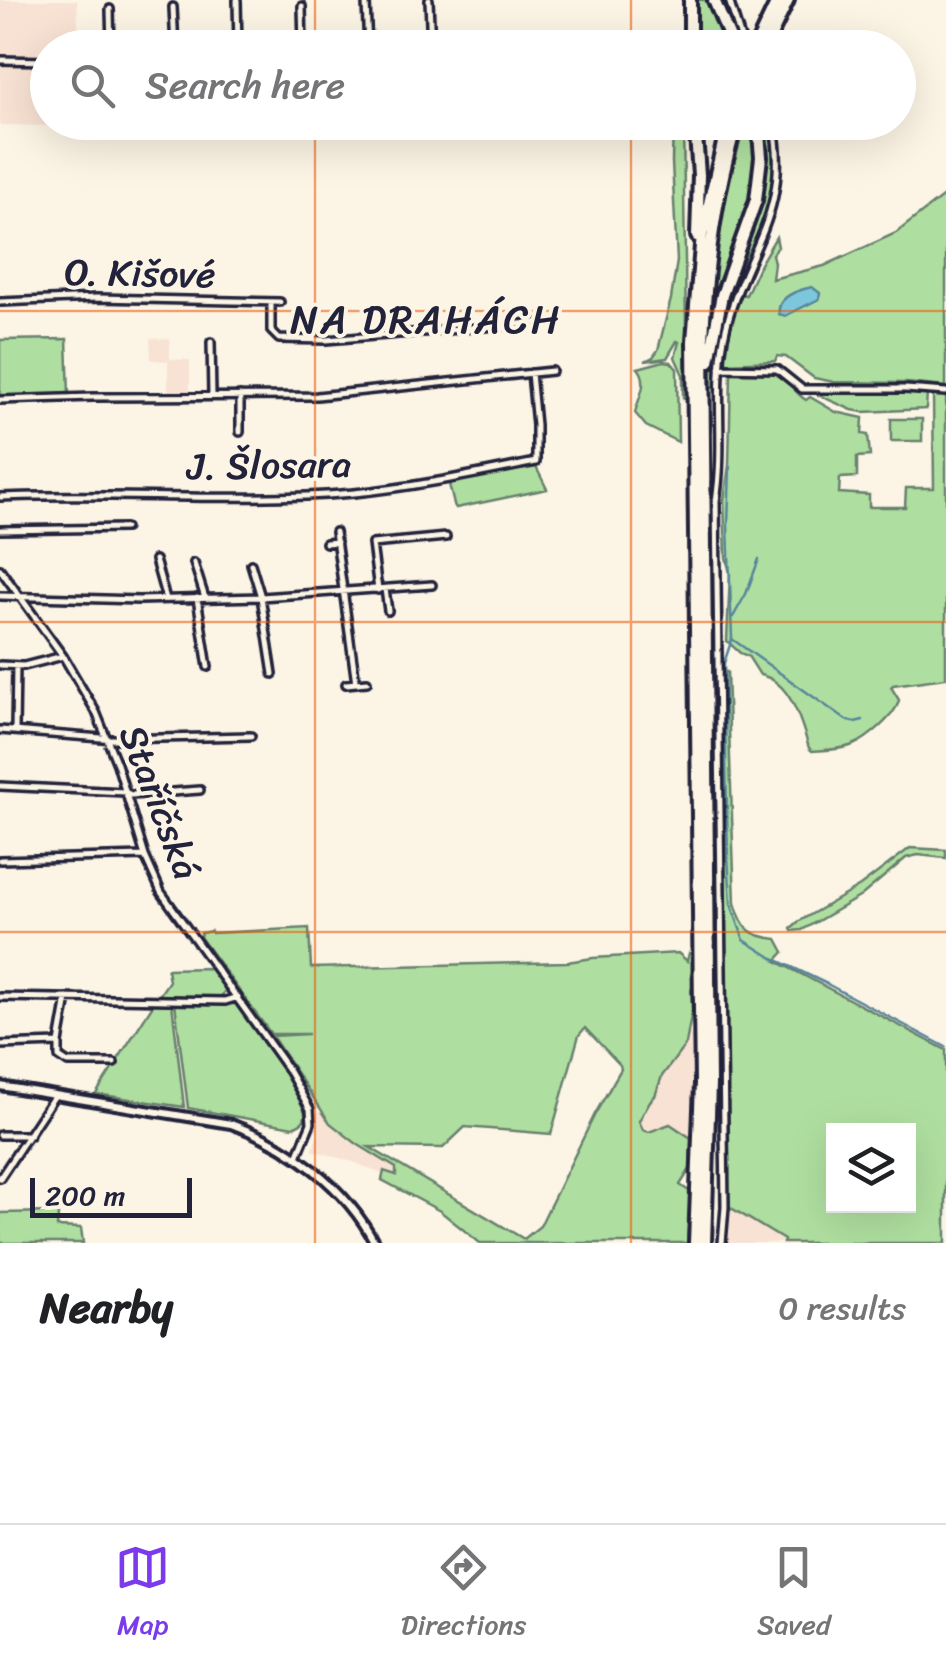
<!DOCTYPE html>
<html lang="en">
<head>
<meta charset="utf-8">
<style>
  :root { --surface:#fff; --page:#f2f2f2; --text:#202124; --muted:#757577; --line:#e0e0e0; --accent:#7c3aed }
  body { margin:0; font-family:Sriracha,sans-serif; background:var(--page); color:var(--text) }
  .controls { position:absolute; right:30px; bottom:30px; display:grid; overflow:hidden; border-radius:0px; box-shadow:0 10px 40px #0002 }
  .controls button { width:90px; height:90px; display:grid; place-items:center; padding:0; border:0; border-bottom:2px solid var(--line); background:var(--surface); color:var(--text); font:50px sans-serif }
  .scale { position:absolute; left:30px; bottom:25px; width:162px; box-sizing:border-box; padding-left:10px; border:5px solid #22223b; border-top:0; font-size:28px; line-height:35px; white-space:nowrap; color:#22223b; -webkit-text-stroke:8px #fcf5e5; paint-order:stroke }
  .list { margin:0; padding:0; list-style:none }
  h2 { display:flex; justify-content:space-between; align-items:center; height:130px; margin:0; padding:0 40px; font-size:42px }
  h2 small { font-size:32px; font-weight:400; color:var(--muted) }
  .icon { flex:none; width:55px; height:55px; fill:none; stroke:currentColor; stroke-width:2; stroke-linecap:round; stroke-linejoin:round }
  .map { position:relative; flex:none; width:946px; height:1243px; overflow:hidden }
  .search { position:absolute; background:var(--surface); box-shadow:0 10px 40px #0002; left:30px; right:30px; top:30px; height:110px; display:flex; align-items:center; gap:25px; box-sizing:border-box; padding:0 35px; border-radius:55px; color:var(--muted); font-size:38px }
  .sheet { height:280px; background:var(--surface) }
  nav { display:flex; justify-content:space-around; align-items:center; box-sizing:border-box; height:140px; border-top:2px solid var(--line); background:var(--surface); font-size:28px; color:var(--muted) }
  nav a { display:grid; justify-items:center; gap:5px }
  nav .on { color:var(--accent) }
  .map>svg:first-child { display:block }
</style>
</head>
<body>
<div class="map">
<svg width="946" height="1243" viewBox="0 0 946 1243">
  <rect width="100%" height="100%" fill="#fcf5e5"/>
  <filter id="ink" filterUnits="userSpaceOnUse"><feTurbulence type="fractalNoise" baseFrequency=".01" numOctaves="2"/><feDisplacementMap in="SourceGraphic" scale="20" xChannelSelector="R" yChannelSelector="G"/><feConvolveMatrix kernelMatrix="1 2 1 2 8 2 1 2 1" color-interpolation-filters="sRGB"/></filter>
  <g filter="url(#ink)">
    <path fill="#f8e2d3" d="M0,0H77L79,47L48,48L47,58L0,56Z
      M0,63L47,65L48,122L57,123L53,126L0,125Z
      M150,338L170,339V359L190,360V394H168V361L151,360Z
      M689,1033L695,1037L694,1125L691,1138L670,1124L665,1125L657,1131L649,1133L643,1131L639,1121L650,1101L655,1096L662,1076L683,1050Z
      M320,1111L340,1132L397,1168L396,1175L385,1171L382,1174L353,1162L312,1150L319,1132L315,1130V1113Z
      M728,1206L784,1240L783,1243H724Z"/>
    <path fill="#afdfa0" stroke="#68806e" stroke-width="2.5" fill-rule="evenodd" d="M695,0H710L729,47H695Z
      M673,123H683L687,398H683V375L675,357L679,342L677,341L667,358L645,361L653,357L658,350L671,299L677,261L672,162Z
      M745,123H754C756,146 758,169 754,192C746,233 724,271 711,310L717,246L726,194Z
      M763,123H771C775,149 776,174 771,200C765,228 749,254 737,280C723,313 715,351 716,387L711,386C713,355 717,325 726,295C740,250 760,217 765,169C767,154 764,138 763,123Z
      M946,194V387L906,383L834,382L814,378L786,357L777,356L775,361L726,363C723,340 733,316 740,294L746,295L760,264L776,237L778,247L772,254L774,263L772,279L824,266L896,233Z
      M67,339L69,395L0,398V340Z
      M664,361L671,362L677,369L678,442L646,426L635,413C638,398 650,382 638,368Z
      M769,370C788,374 792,392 806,400L810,397L836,412L863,418L862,434L868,435L870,456L857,457V477L840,478L839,493L869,495V507H905L906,488H934L933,394L946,395V678L893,685L891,687L899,700C896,715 868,739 853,745C841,750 825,750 812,751L809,748C801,722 791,681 760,675L748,656L740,653L727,641L730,573L726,557L724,500L729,465L731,373Z
      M881,392L927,393L926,409L863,412L852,410L818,395L819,393Z
      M891,419H922V441H891Z
      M535,465L547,489L456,508L454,505L449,484L451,480Z
      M722,672H727L735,903C743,930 750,936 777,939L784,952L776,961L946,1050V1243H783L784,1240L728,1206ZM908,1130V1206H834V1130Z
      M910,848L946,850V858L918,855L906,858L861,896L802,930L792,931L791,928L798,922L860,886Z
      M309,928L311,968L567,962L593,958L678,953L687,961L689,953L691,954L694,965L691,974L694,981L691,991L692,1010L686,1044L662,1076L655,1096L650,1101L639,1121L643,1130L649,1132L670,1124L691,1138L690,1169L680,1185L689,1191L690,1196L687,1243H480L440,1211L382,1180L384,1171L396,1175V1168L357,1144L330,1123L272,1036L309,1034H271L200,937L201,933L211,931L212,933ZM585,1028L620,1065L621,1069L595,1114L540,1226L524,1239L369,1147L443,1148L465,1127L551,1134L579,1035Z
      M210,968L226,989L221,997H158L169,981L167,969Z
      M154,1003H172L184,1107L96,1094Z
      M175,1003L237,1004C248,1020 309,1102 305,1117C304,1123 299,1124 293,1127L188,1108Z
      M56,1212L58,1216L57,1227L81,1228L83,1243H0V1213Z"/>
    <path fill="#7bc7db" stroke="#57859b" stroke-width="2.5" d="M812,287L820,293L819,299L785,316L779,314C776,297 798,290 812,287Z"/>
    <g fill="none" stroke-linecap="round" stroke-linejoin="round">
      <path stroke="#57859b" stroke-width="2.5" d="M730,467L728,525L732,639L724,663L728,856L731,904L744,940L771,957L829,985L946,1047
        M733,617L746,594L759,559
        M732,639L846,720L855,722L863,720"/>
      <defs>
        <path id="street" d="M237,0L238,48
          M429,0L431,48
          M729,0L744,48
          M366,3L368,48
          M302,6L303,48
          M173,7L175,48
          M110,9L111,48
          M442,48L476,42
          M0,60L48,61
          M0,302L97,298L280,302
          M271,302V331L279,339L326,340L544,322
          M211,342L212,396
          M720,368L777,369L802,389H905L946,392
          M240,396V432
          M0,400L93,397L317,396L552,371
          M0,497C118,492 236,503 354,493C415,487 476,474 536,462V425L531,373
          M0,530L125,528
          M335,532L356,683
          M326,543L337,542
          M155,560L166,599
          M194,563L205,598
          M251,564L261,597L273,674
          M0,569L63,656L96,712L117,764L145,856L161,892L287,1068L310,1109L311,1123L297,1157
          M385,589L388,611
          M378,590L372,544L446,537
          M0,596L139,600L261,597L432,585
          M197,598L208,667
          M0,665L24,666L63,656
          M346,684L367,682
          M0,730L114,739L251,736
          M15,731L16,666
          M0,786L125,792L131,795L200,790
          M0,860L145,856
          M0,997L225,1001L238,997
          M67,998L59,1043V1057L68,1063H114
          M0,1045L59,1043
          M0,1135H30
          M0,1178L55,1095
          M722,1243L725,1207L716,501C725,447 714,392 724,338C740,255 793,216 773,122"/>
        <path id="secondary" d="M0,1086L231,1124C290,1145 346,1187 375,1243"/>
        <path id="highway" d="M690,0V48
          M714,0L734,48
          M755,48L778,0
          M765,48L788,0
          M695,122L699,175L697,236
          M709,361L722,295L756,200L761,157L758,122
          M695,1243L701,1083L700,1008L693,341L702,234L728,122
          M705,1243L710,1083L703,339C706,265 715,194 737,122"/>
      </defs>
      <use href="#street" stroke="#22223b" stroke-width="12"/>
      <use href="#secondary" stroke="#22223b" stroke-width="14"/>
      <use href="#highway" stroke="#22223b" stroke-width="18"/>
      <use href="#street" stroke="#fcf5e5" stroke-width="5"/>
      <use href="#secondary" stroke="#fcf5e5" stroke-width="6"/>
      <use href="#highway" stroke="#fcf5e5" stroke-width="10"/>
    </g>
  </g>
  <path fill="none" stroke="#e8590c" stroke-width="2.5" stroke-opacity="0.55" d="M315,0V48M631,0V48M315,122V1243M631,122V1243M0,311H946M0,622H946M0,932H946"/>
  <g text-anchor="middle" stroke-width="8" stroke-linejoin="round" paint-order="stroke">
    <g font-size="38" fill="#22223b" stroke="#fcf5e5">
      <text transform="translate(140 273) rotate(1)" y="13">O. Kišové</text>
      <text transform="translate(269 465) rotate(-1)" y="13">J. Šlosara</text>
      <text transform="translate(160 802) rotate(69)" y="13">Staříčská</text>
    </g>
    <g font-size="40" letter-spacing="2.5" fill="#22223b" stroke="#fcf5e5">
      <text x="426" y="333">NA DRAHÁCH</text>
    </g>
  </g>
</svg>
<div class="controls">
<button><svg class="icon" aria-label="layers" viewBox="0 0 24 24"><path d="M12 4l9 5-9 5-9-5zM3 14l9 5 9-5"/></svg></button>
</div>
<div class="scale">200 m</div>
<div class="search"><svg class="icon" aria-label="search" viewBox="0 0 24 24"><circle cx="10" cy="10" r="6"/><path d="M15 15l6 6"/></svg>Search here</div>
</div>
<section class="sheet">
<h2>Nearby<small>0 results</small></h2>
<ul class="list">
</ul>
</section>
<nav>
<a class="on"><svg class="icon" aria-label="map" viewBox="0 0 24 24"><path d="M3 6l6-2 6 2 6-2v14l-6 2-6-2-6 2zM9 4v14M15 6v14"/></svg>Map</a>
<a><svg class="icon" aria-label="directions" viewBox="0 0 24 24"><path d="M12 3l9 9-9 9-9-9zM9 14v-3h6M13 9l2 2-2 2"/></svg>Directions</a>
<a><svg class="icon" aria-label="saved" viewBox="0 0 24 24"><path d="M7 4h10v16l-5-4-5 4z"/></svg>Saved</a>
</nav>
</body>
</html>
